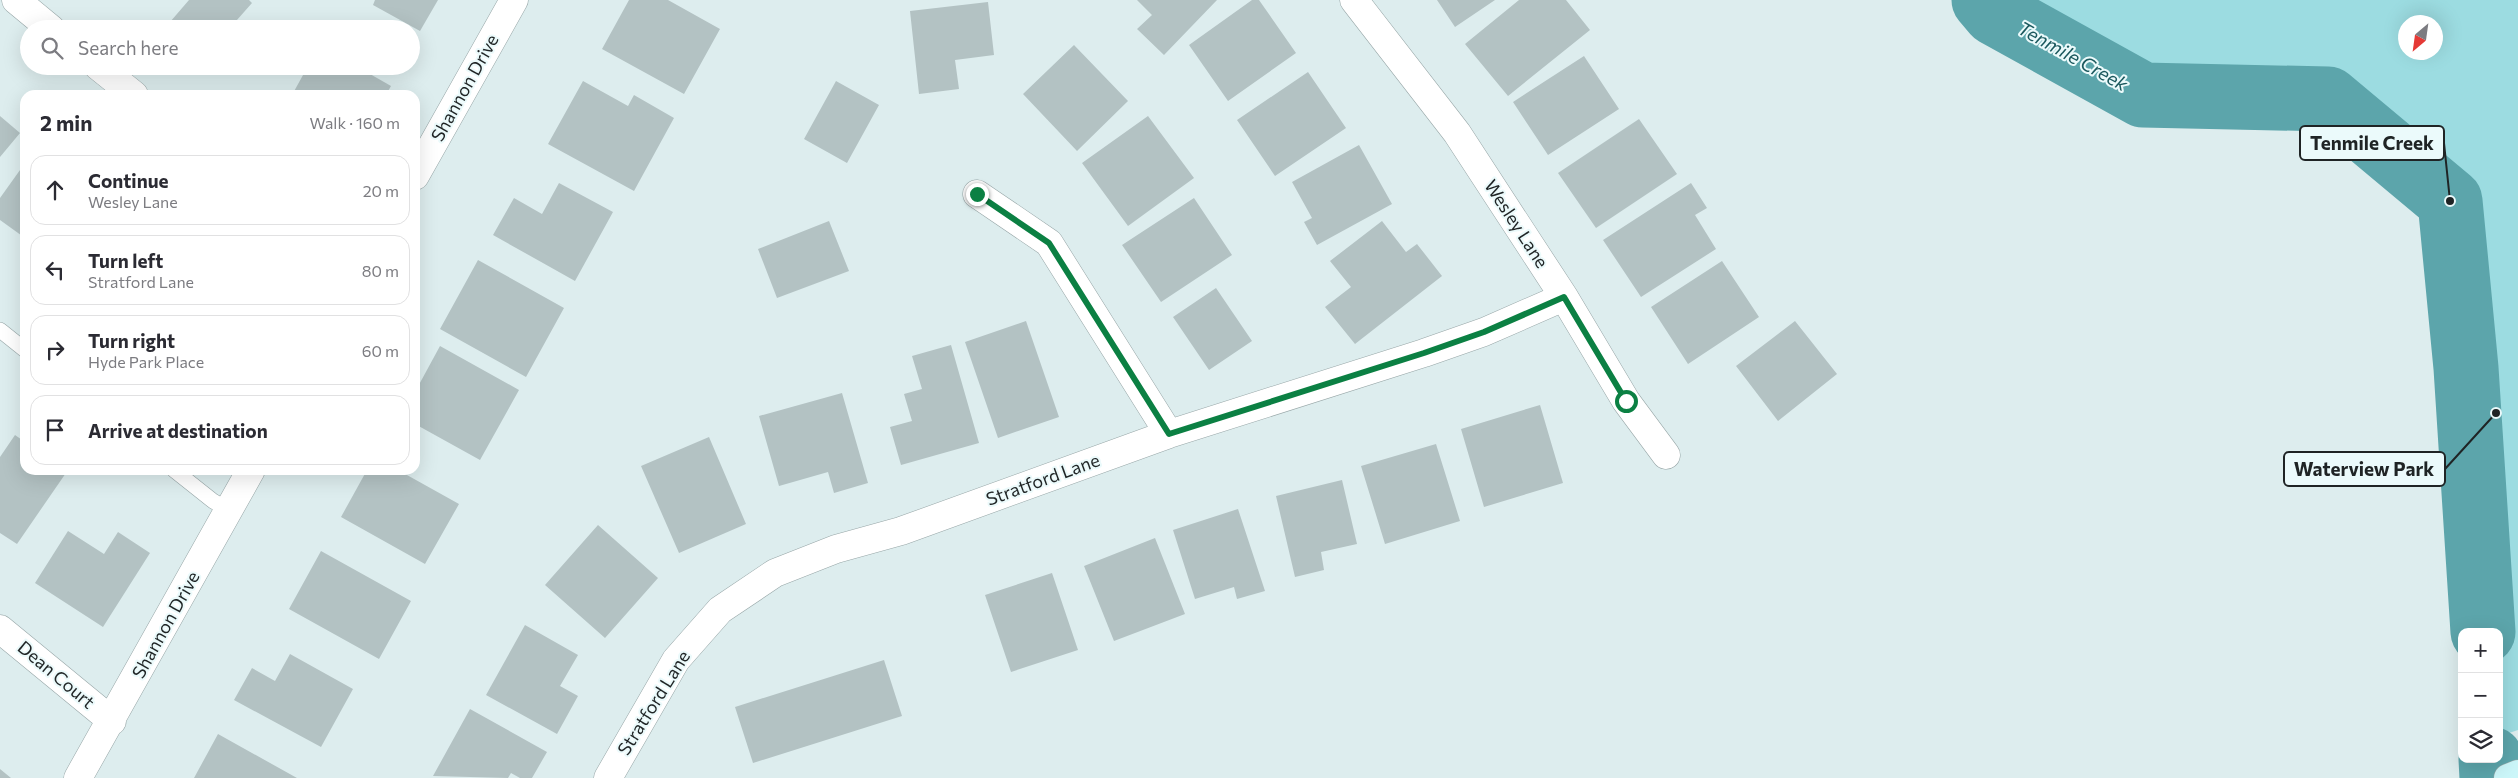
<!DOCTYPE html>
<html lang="en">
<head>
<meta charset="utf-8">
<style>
  :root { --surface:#fff; --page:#f7f7f7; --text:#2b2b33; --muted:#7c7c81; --line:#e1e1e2 }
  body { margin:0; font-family:Commissioner,sans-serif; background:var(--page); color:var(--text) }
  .controls { position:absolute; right:15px; bottom:15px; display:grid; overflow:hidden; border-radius:10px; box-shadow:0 5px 20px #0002 }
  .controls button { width:45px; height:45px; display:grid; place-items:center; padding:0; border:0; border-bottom:1px solid var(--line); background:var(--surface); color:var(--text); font:25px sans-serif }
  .compass { position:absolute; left:2398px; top:15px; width:45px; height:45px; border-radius:50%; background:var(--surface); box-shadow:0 5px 20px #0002; rotate:209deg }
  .stop { position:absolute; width:15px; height:15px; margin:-11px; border:4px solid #0b8043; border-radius:50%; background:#fff }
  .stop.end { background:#0b8043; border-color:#fff; box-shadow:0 1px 5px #0008 }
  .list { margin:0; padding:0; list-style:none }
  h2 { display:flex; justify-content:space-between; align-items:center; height:65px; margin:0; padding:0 20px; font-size:21px }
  h2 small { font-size:16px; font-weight:400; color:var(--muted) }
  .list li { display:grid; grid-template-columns:32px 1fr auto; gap:15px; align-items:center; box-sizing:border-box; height:70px; margin:0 10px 10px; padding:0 10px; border:1px solid var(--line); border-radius:15px }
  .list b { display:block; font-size:19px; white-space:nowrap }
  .list p { margin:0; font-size:16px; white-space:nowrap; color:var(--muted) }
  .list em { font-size:16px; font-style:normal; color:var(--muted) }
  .icon { flex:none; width:28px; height:28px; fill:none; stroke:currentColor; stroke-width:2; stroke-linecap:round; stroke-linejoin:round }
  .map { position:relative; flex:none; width:2518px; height:778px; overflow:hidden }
  .search { position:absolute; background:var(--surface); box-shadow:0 5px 20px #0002; left:20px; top:20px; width:400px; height:55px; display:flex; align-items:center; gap:12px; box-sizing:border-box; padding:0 18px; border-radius:28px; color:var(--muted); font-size:19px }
  .panel { position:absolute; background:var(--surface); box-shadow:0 5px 20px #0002; left:20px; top:90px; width:400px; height:385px; border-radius:15px }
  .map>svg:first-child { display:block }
</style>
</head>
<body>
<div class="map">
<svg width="2518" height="778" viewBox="0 0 2518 778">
  <rect width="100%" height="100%" fill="#ddedee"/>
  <path fill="#9cdce1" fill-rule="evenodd" d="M1999,0H2518V730L2500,736L2499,632H2492L2457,195L2333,89L2141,80L2005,8ZM2406,22H2436V52H2406Z"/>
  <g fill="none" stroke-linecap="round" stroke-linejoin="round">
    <path stroke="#5ca5ab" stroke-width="65" d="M1984,0L1995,13L2143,95L2328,99L2450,201L2466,368L2483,632
      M2491,759L2492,778"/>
  </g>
  <path fill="#b3c2c3" d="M189,0H249L252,3L229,29H164Z
    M375,0H438L420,31L373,5Z
    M629,0H668L720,29L684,94L602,49Z
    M1137,0H1217L1164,55L1137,29L1152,15Z
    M1252,0H1259L1296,53L1228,101L1189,45Z
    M1437,0H1495L1455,27Z
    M1519,0H1566L1590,30L1508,96L1465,44Z
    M988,2L994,55L955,60L959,89L919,94L910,11Z
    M1074,45L1128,101L1077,151L1023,94Z
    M1584,56L1619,109L1548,155L1513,102Z
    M308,66H356L391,86L386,95H292Z
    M1308,72L1346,128L1275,176L1237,120Z
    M583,81L628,106L634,95L674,118L634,191L548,144Z
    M836,81L879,105L847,163L804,139Z
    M0,116L20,133L0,157Z
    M1148,116L1194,178L1128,226L1082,163Z
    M1639,119L1677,174L1596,228L1558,173Z
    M1359,145L1392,204L1317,245L1304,222L1312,218L1292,182Z
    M25,163V238L0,220V198Z
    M559,183L613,212L575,281L493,235L514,198L542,214Z
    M1691,183L1707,208L1695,215L1716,249L1641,297L1603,240Z
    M1194,198L1232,255L1161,302L1122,245Z
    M829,221L849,271L777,298L758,249Z
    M1382,221L1406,252L1417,244L1442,276L1355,344L1325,307L1351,287L1330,261Z
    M478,260L564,308L526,377L440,329Z
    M1722,261L1759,317L1688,364L1651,307Z
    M1216,288L1252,341L1209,370L1173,317Z
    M1026,321L1059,417L998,438L965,342Z
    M1795,321L1837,374L1778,421L1736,366Z
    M951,345L979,443L901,465L890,427L912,421L904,394L922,389L912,356Z
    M440,346L519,390L480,460L415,424V392Z
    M842,393L868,483L834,493L828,472L779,486L759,416Z
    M1540,405L1563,483L1484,507L1461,429Z
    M15,435L25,442V470H68L17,544L0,533V457Z
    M709,437L746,524L679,553L641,466Z
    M1436,444L1460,521L1385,544L1361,466Z
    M367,470H398L459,504L425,564L341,517Z
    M1342,480L1357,544L1321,552L1324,570L1295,577L1276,496Z
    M1238,509L1265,591L1237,599L1234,587L1195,599L1173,530Z
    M598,525L658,578L605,638L545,585Z
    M68,531L104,554L118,532L150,553L103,627L35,583Z
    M1155,538L1185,614L1114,641L1084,566Z
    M321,551L411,601L379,659L289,609Z
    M1052,573L1078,650L1011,672L985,595Z
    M525,625L578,655L560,686L578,696L557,734L486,695Z
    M290,654L353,689L321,747L234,700L252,668L275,681Z
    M884,660L902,716L753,763L735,707Z
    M470,709L547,752L532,778H520L511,773L508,778L433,776Z
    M218,734L297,778H194Z
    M0,769L11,778H0Z"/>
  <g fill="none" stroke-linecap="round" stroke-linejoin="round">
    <defs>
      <path id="lane" d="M0,330L25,350
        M174,470L213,501L229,510"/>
      <path id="street" d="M16,0L51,29
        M1354,0L1457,133L1564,297L1626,401L1666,455
        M98,66L134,95
        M415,176L514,0
        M977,194L1049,243L1169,434
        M0,629L112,721
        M78,778L251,470
        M608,778L676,660L720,610L775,573L836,549L901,531L1169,434L1424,353L1484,332L1564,297"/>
      <path id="secondary" d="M2508,778L2518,774"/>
    </defs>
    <use href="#lane" stroke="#97a6a7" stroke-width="16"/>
    <use href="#street" stroke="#97a6a7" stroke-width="29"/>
    <use href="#secondary" stroke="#97a6a7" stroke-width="29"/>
    <use href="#lane" stroke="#fff" stroke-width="15"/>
    <use href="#street" stroke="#fff" stroke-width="28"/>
    <use href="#secondary" stroke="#cbf6f9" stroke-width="28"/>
  </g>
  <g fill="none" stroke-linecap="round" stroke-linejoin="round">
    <path stroke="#0b8043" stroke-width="6" d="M977,194L1049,243L1169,434L1424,353L1484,332L1564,297L1626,401"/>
  </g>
  <g text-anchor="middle" stroke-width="4" stroke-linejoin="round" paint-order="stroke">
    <g font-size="18" fill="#1f2425" stroke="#ebfafb">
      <text transform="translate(465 88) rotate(-61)" y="6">Shannon Drive</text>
      <text transform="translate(1516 224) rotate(57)" y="6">Wesley Lane</text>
      <text transform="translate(1043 480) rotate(-20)" y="6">Stratford Lane</text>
      <text transform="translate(166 625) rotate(-61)" y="6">Shannon Drive</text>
      <text transform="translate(56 675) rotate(40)" y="6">Dean Court</text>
      <text transform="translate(654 703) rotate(-58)" y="6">Stratford Lane</text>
    </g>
    <g font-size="19" font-style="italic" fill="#1b595e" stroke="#ebfafb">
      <text transform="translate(2073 56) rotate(29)" y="7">Tenmile Creek</text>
    </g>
  </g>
  <path fill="none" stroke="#1f2425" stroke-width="2" d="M2450 201L2444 143M2496 413L2445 469"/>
  <g fill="#1f2425" stroke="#ebfafb" stroke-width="2">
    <circle cx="2450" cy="201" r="5"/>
    <circle cx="2496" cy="413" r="5"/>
  </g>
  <g fill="#ebfafb" stroke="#1f2425" stroke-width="2">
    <rect x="2300" y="126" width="144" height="34" rx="5"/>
    <rect x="2284" y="452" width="161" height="34" rx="5"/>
  </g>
  <g font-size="19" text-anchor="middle" font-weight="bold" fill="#1f2425">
    <text x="2372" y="150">Tenmile Creek</text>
    <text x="2364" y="476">Waterview Park</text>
  </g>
</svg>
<div class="controls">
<button>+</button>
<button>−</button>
<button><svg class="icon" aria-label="layers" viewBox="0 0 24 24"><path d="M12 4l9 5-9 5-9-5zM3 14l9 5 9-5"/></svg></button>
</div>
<svg class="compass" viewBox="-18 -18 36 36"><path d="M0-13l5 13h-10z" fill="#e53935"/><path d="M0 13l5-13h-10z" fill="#7c7c81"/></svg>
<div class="stop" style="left:1626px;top:401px"></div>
<div class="stop end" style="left:977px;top:194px"></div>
<div class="search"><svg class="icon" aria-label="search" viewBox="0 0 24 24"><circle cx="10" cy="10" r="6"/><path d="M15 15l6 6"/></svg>Search here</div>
<section class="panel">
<h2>2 min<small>Walk · 160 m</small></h2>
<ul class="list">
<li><svg class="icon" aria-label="ahead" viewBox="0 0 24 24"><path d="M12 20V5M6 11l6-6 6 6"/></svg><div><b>Continue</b><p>Wesley Lane</p></div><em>20 m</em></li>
<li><svg class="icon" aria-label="left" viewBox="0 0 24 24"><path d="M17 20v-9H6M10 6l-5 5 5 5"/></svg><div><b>Turn left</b><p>Stratford Lane</p></div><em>80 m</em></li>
<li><svg class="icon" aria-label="right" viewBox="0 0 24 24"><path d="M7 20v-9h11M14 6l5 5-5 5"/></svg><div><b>Turn right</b><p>Hyde Park Place</p></div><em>60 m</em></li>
<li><svg class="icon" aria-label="arrive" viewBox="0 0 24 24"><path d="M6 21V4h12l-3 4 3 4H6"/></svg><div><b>Arrive at destination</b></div></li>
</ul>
</section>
</div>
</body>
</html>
